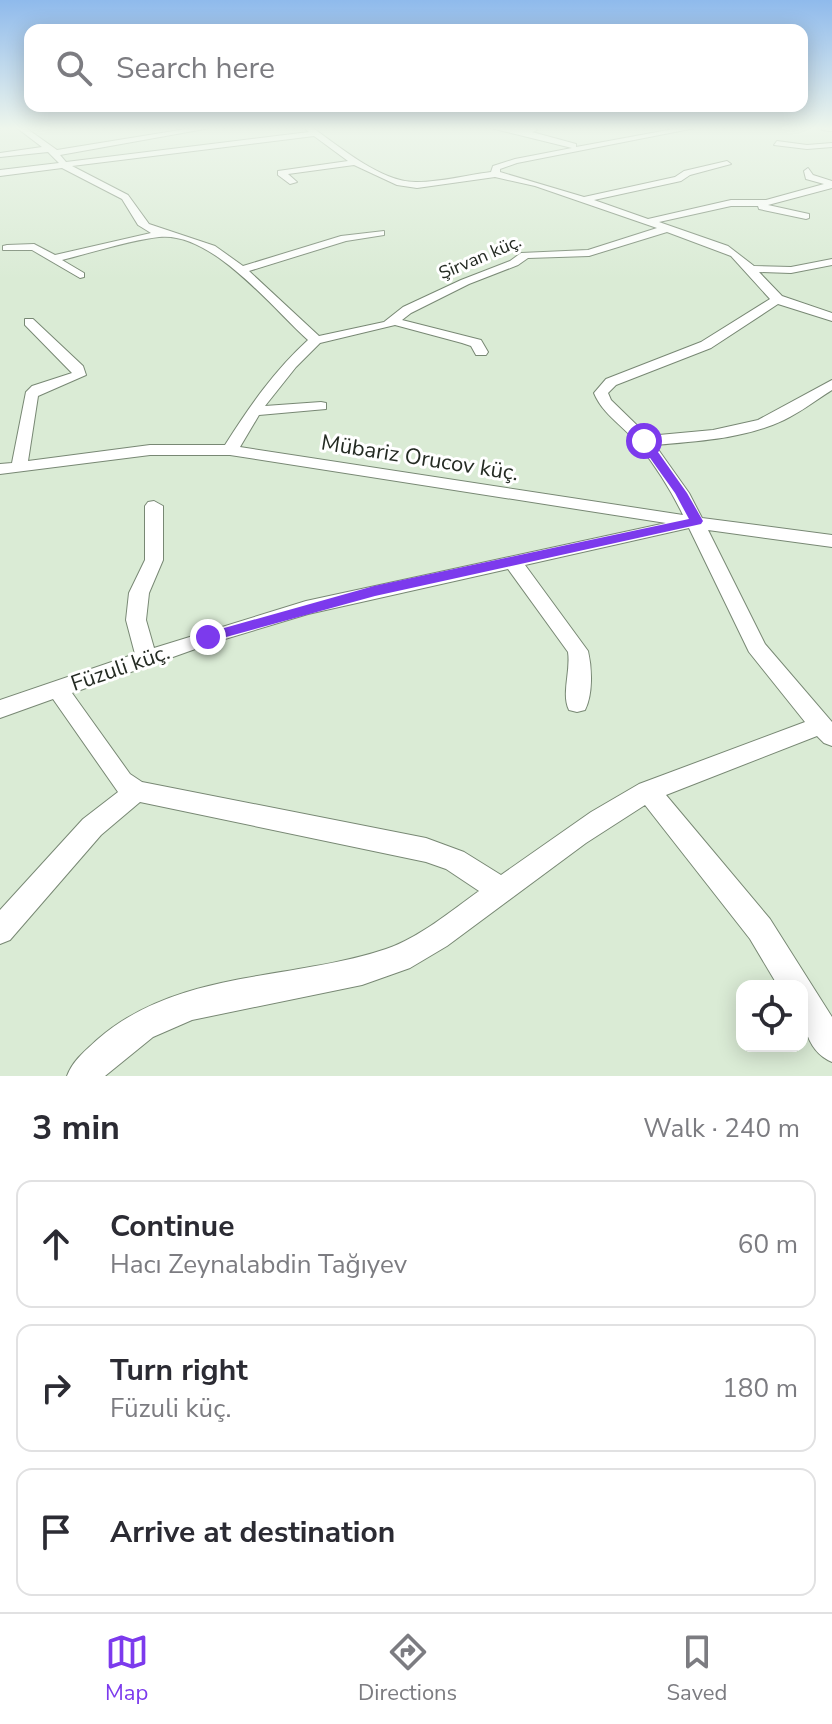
<!DOCTYPE html>
<html lang="en">
<head>
<meta charset="utf-8">
<style>
  :root { --surface:#fff; --page:#f2f2f3; --text:#2b2b33; --muted:#7c7c81; --line:#e1e1e2; --accent:#7c3aed }
  body { margin:0; font-family:"Nunito Sans",sans-serif; background:var(--page); color:var(--text) }
  .controls { position:absolute; right:24px; bottom:24px; display:grid; overflow:hidden; border-radius:16px; box-shadow:0 4px 20px #0003 }
  .controls button { width:72px; height:72px; display:grid; place-items:center; padding:0; border:0; border-bottom:2px solid var(--line); background:var(--surface); color:var(--text); font:40px sans-serif }
  .stop { position:absolute; width:24px; height:24px; margin:-18px; border:6px solid #7c3aed; border-radius:50%; background:#fff }
  .stop.end { background:#7c3aed; border-color:#fff; box-shadow:0 2px 8px #0008 }
  .list { margin:0; padding:0; list-style:none }
  h2 { display:flex; justify-content:space-between; align-items:center; height:104px; margin:0; padding:0 32px; font-size:34px }
  h2 small { font-size:26px; font-weight:400; color:var(--muted) }
  .list li { display:grid; grid-template-columns:52px 1fr auto; gap:24px; align-items:center; box-sizing:border-box; height:128px; margin:0 16px 16px; padding:0 16px; border:2px solid var(--line); border-radius:16px }
  .list b { display:block; font-size:30px; white-space:nowrap }
  .list p { margin:0; font-size:26px; white-space:nowrap; color:var(--muted) }
  .list em { font-size:26px; font-style:normal; color:var(--muted) }
  .icon { flex:none; width:44px; height:44px; fill:none; stroke:currentColor; stroke-width:2; stroke-linecap:round; stroke-linejoin:round }
  .map { position:relative; flex:none; width:832px; height:1076px; overflow:hidden }
  .search { position:absolute; background:var(--surface); box-shadow:0 4px 20px #0003; left:24px; right:24px; top:24px; height:88px; display:flex; align-items:center; gap:20px; box-sizing:border-box; padding:0 28px; border-radius:16px; color:var(--muted); font-size:30px }
  .sheet { height:536px; background:var(--surface) }
  nav { display:flex; justify-content:space-around; align-items:center; box-sizing:border-box; height:112px; border-top:2px solid var(--line); background:var(--surface); font-size:22px; color:var(--muted) }
  nav a { display:grid; justify-items:center; gap:4px }
  nav .on { color:var(--accent) }
  .map>svg:first-child { display:block }
</style>
</head>
<body>
<div class="map">
<svg width="832" height="1076" viewBox="0 0 832 1076">
  <rect width="100%" height="100%" fill="#daebd5"/>
  <g fill="none" stroke-linecap="round" stroke-linejoin="round">
    <defs>
      <path id="minor" d="M17,128H26L57,150L192,128H210L60,155L66,162L309,132L304,128H313C340,147 382,183 417,182C441,182 467,175 491,172L493,166L515,159L572,148L491,128H534L537,130L532,132L576,144V147L679,128H695L517,163L500,169V172L584,197L675,177L684,171L727,161L731,164L690,175L681,181L594,200L648,219L731,200H766L824,184L806,179L804,171L808,168L813,175L832,181V188L768,205L809,214V218L806,219L759,209L758,206H731L659,222L728,246L754,266L791,267L832,259V265L791,273L759,272L782,296L832,313V321L778,304L711,348L616,385L608,393L611,400L648,436L713,430L758,420L832,380V390C816,400 801,412 784,420C744,439 698,441 655,445L689,493L702,518L832,535V547L708,530L765,644L832,722V746L824,743L817,736L666,795L770,919L832,1017V1062C802,1049 802,1014 802,986H778L750,939L645,805L586,843L447,946L410,968L362,985L192,1020L153,1037L105,1076H67C73,1060 86,1050 98,1039C179,969 290,981 386,949C419,938 451,911 479,891L446,869L426,862L140,802L101,835L10,940L0,944V910L83,819L118,792L53,699L0,718V700L135,654L126,620L129,593L145,560V506L148,502L154,501L163,506V560L149,593L146,620L154,648L306,601L666,523L230,455H150L0,474V464L12,463L26,392L32,386L72,373L25,325V319H33L83,366L86,375L38,396L28,461L150,445H225C249,407 274,371 308,340C272,308 212,231 159,237C127,241 94,252 62,260L84,273V277L80,278L32,250H3V246L7,245L34,244L55,255L151,233L138,225L122,199L62,168L0,176V170L59,163L48,152L0,157V153L42,147ZM314,136L348,161L278,171V175L290,184L297,182L288,174L354,165L397,185L417,188L495,177L535,186L657,228L588,250L521,253L510,261L461,280L403,307L384,322L319,336L249,271L346,241L384,235V231L341,236L243,266L215,246L149,224L128,195L72,166ZM667,232L731,256L770,299L701,342L606,379L594,393C603,415 625,427 639,445C656,467 671,490 683,515L240,447L259,415L326,409V403L321,402L265,406L296,367L320,343L395,325L462,343L471,346L476,355H486L488,352L481,340L402,320L411,313L469,284L518,265L528,258L589,256ZM689,528L749,652L805,722L639,784L591,812L501,875L464,852L426,838L142,782L130,774L72,693L215,642L308,614L508,569L568,652C571,671 561,694 569,710L577,712L585,710C593,694 592,668 588,651L525,565Z
        M821,128H832V131L822,130Z
        M777,141L807,145L832,143V147L807,149L774,145Z"/>
    </defs>
    <use href="#minor" stroke="#788874" stroke-width="2"/>
    <use href="#minor" fill="#fff" fill-rule="evenodd"/>
  </g>
  <linearGradient id="sky" x2="0" y2="1"><stop stop-color="#8fbaec"/><stop offset="0.46" stop-color="#eef6ec"/><stop offset="1" stop-color="#eef6ec" stop-opacity="0"/></linearGradient>
  <rect width="832" height="279" fill="url(#sky)"/>
  <path fill="#7c3aed" d="M640,438H648L687,493L703,521L701,524L375,596L208,642L200,637L203,634L374,586L689,519L675,493L638,441Z"/>
  <g text-anchor="middle" stroke-width="6" stroke-linejoin="round" paint-order="stroke">
    <g font-size="18" fill="#242b23" stroke="#fff">
      <text transform="translate(480 257) rotate(-23)" y="6">Şirvan küç.</text>
    </g>
    <g font-size="22" fill="#242b23" stroke="#fff">
      <text transform="translate(420 457) rotate(9)" y="8">Mübariz Orucov küç.</text>
      <text transform="translate(120 667) rotate(-19)" y="8">Füzuli küç.</text>
    </g>
  </g>
</svg>
<div class="controls">
<button><svg class="icon" aria-label="locate" viewBox="0 0 24 24"><circle cx="12" cy="12" r="6"/><path d="M12 2v4M12 18v4M2 12h4M18 12h4"/></svg></button>
</div>
<div class="stop" style="left:644px;top:441px"></div>
<div class="stop end" style="left:208px;top:637px"></div>
<div class="search"><svg class="icon" aria-label="search" viewBox="0 0 24 24"><circle cx="10" cy="10" r="6"/><path d="M15 15l6 6"/></svg>Search here</div>
</div>
<section class="sheet">
<h2>3 min<small>Walk · 240 m</small></h2>
<ul class="list">
<li><svg class="icon" aria-label="ahead" viewBox="0 0 24 24"><path d="M12 20V5M6 11l6-6 6 6"/></svg><div><b>Continue</b><p>Hacı Zeynalabdin Tağıyev</p></div><em>60 m</em></li>
<li><svg class="icon" aria-label="right" viewBox="0 0 24 24"><path d="M7 20v-9h11M14 6l5 5-5 5"/></svg><div><b>Turn right</b><p>Füzuli küç.</p></div><em>180 m</em></li>
<li><svg class="icon" aria-label="arrive" viewBox="0 0 24 24"><path d="M6 21V4h12l-3 4 3 4H6"/></svg><div><b>Arrive at destination</b></div></li>
</ul>
</section>
<nav>
<a class="on"><svg class="icon" aria-label="map" viewBox="0 0 24 24"><path d="M3 6l6-2 6 2 6-2v14l-6 2-6-2-6 2zM9 4v14M15 6v14"/></svg>Map</a>
<a><svg class="icon" aria-label="directions" viewBox="0 0 24 24"><path d="M12 3l9 9-9 9-9-9zM9 14v-3h6M13 9l2 2-2 2"/></svg>Directions</a>
<a><svg class="icon" aria-label="saved" viewBox="0 0 24 24"><path d="M7 4h10v16l-5-4-5 4z"/></svg>Saved</a>
</nav>
</body>
</html>
